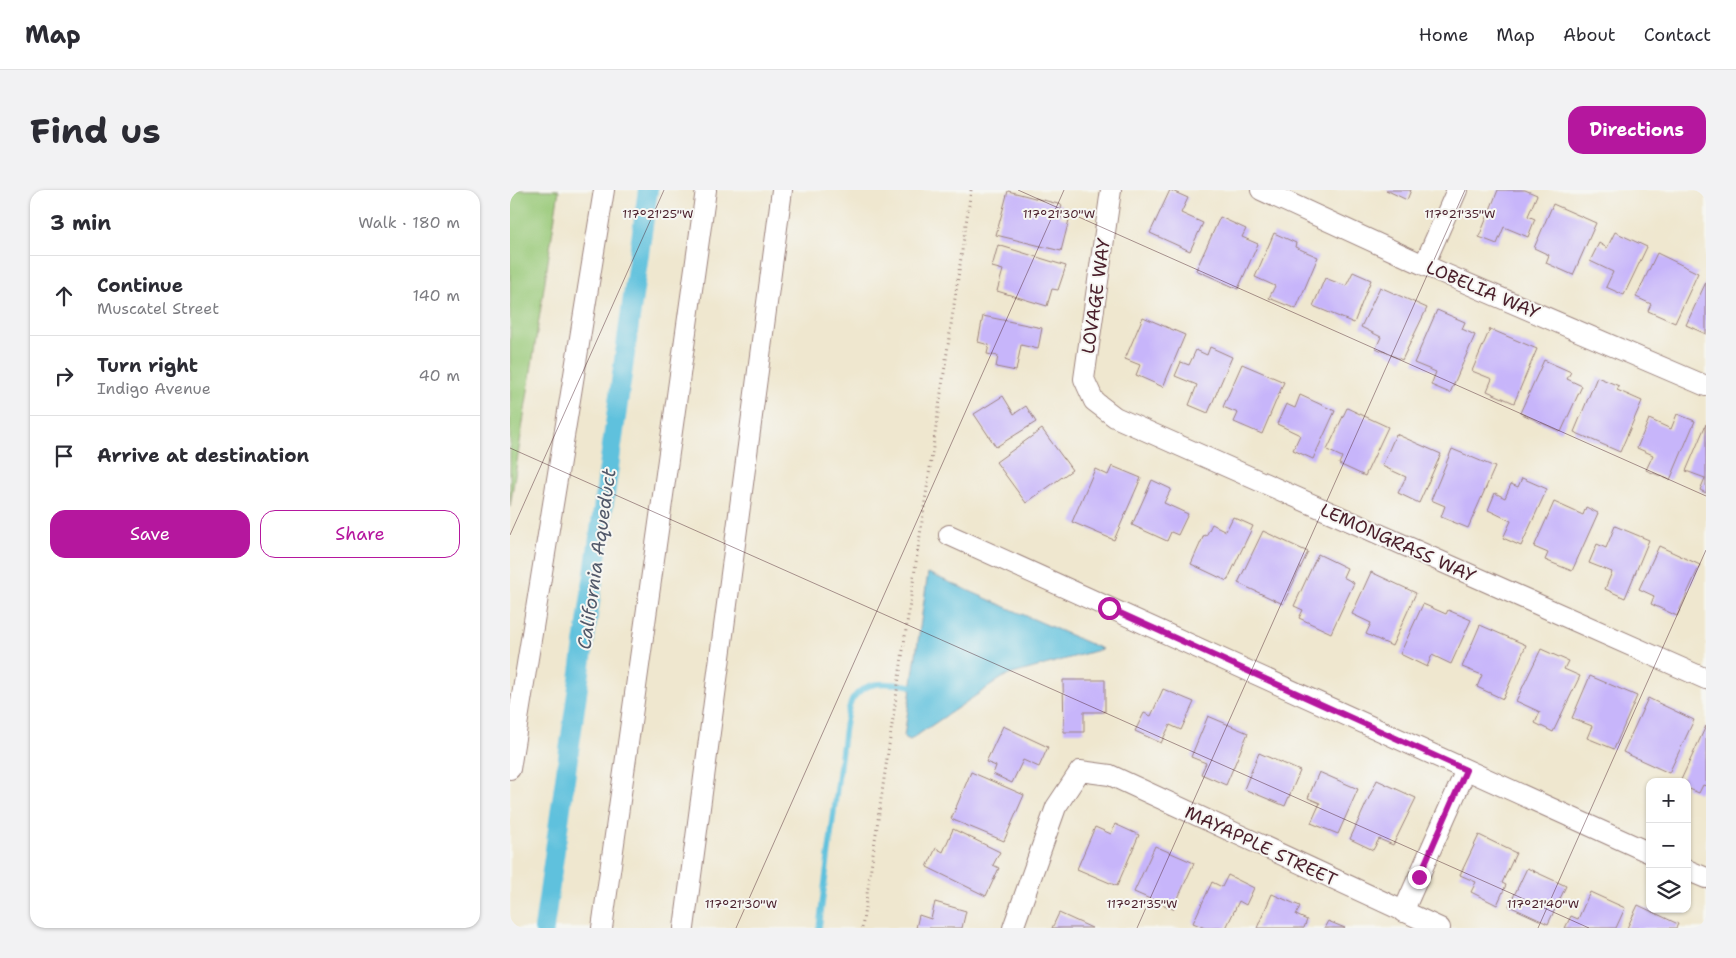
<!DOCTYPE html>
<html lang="en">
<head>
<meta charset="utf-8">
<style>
  :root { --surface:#fff; --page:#f2f2f3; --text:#2b2b33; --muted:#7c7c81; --line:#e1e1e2; --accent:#b5179e }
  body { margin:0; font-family:"Shantell Sans",sans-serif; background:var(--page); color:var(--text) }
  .controls { position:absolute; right:15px; bottom:15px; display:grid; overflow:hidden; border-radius:10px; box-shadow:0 1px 4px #0004 }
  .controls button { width:45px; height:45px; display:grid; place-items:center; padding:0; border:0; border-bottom:1px solid var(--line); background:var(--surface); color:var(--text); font:25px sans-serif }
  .stop { position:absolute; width:15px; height:15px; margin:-11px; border:4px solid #b5179e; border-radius:50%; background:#fff }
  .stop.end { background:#b5179e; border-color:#fff; box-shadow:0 1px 5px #0008 }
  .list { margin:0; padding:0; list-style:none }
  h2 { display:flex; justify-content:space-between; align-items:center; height:65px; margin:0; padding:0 20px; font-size:21px }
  h2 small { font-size:16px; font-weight:400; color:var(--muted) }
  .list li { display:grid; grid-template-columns:32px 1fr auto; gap:15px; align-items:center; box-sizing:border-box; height:80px; padding:0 20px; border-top:1px solid var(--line) }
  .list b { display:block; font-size:19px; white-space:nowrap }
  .list p { margin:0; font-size:16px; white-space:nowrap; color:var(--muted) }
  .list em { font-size:16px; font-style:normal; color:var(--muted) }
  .actions { display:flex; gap:10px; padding:15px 20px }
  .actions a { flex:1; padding:11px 0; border:1px solid var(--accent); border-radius:15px; text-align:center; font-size:18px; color:var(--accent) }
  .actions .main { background:var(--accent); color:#fff }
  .icon { flex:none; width:28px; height:28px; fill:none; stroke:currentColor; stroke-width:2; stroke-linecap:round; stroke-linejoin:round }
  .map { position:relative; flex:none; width:1196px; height:738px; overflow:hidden; border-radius:15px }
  header { display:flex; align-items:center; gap:30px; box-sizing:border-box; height:70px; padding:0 25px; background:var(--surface); border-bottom:1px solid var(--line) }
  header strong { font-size:24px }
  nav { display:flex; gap:28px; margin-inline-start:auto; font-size:18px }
  .intro { display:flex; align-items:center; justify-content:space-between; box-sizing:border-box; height:120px; padding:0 30px }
  h1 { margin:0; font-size:35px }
  .button { padding:12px 22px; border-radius:15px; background:var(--accent); color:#fff; font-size:18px; font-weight:700 }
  main { display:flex; gap:30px; padding:0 30px }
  aside { flex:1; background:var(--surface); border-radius:15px; box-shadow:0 1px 4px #0004 }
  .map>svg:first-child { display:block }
</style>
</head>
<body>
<header>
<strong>Map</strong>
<nav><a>Home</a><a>Map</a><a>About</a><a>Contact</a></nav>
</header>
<div class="intro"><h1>Find us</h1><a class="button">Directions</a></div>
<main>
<aside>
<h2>3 min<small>Walk · 180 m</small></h2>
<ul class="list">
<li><svg class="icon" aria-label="ahead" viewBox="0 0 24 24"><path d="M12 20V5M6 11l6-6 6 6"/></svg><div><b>Continue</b><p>Muscatel Street</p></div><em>140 m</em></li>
<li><svg class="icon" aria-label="right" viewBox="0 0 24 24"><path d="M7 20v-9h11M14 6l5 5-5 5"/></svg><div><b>Turn right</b><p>Indigo Avenue</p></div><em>40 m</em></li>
<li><svg class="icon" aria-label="arrive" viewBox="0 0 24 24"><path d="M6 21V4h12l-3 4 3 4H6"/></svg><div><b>Arrive at destination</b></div></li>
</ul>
<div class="actions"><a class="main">Save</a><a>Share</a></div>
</aside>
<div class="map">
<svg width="1196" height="738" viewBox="0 0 1196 738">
  <rect width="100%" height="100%" fill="#f6f6f2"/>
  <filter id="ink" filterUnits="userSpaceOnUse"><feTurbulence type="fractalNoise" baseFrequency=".02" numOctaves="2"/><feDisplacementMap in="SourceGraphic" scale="10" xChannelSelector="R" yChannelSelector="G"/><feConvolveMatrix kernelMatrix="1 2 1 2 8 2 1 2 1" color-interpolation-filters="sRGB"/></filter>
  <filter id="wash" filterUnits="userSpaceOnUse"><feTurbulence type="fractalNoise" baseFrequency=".0096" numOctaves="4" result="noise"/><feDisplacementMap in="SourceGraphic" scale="20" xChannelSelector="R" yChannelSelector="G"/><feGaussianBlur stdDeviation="1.12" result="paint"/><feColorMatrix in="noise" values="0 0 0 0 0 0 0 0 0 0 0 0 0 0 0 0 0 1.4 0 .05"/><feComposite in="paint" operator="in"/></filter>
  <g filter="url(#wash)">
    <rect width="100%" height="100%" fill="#efe7cf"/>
    <path fill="#99c978" stroke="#727452" d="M0,0H49L0,317Z"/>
    <path fill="#5fc1dd" stroke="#547084" d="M418,383L592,459L495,486L400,550L394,547Z"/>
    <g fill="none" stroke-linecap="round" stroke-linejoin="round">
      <path stroke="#5fc1dd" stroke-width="5.5" d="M309,738L335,536C337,528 338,517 342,510C356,488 379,493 402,496"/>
      <path stroke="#5fc1dd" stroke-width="20" d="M34,738L138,0"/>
    </g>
    <g id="blocks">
      <path fill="#c7b5fa" d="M660,0L678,8L671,23L693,33L680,61L640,43Z
        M876,0H901L897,10Z
        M988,0H1015L1027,5L1018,26L1025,29L1018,47L994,37L987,54L969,47Z
        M498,1L552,15L549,27L559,30L551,61L486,45Z
        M1043,14L1086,33L1063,85L1036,73L1039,65L1024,58Z
        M710,27L736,39L732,47L748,54L728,99L686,80Z
        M1105,42L1137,57L1114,105L1096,97L1103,82L1080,71L1089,53L1097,58Z
        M764,43L786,53L785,57L808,67L786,119L759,108L765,96L745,87Z
        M488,55L556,76L548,100L542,99L537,116L487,101L493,80L482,77Z
        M1147,63L1188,83L1165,133L1138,121L1141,114L1126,107Z
        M843,82L861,90L844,133L803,116L815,88L836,96Z
        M1196,92V144L1176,135Z
        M870,97L917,118L892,170L866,158L871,147L851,137Z
        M927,120L955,132L952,139L965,145L940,203L921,195L926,182L904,173Z
        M473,126L532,138L528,159L511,155L506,181L486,177L488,166L477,164L479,155L468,152Z
        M633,127L675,145L653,197L626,185L630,175L615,169Z
        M980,139L1027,159L1004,213L977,201L982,189L962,181Z
        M700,157L722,167L698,223L679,215L687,195L665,186L671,172L679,175L686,160L697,165Z
        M1034,170L1061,182L1057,189L1072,196L1051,242L1010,223Z
        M732,174L774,192L752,244L724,232L728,223L713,217Z
        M1087,187L1109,196L1107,200L1132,211L1110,262L1064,242Z
        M790,205L825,221L803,269L783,260L790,245L767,234L776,214L785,218Z
        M493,206L504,224L516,216L526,232L486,257L464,224Z
        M837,218L878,237L855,286L829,274L832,267L817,260Z
        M1167,224L1185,231L1160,290L1136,280L1143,265L1127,258L1139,229L1161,239Z
        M1196,234V303L1190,300L1195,288L1176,281Z
        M532,239L562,280L516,313L486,272Z
        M886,244L931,264L909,313L888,303L896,287L872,276Z
        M942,259L985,277L958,338L931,327L935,316L921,310Z
        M602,276L631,288L604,350L562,332L585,279L598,285Z
        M1012,288L1037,299L1011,356L993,348L1001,331L978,320L985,303L995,308L1001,294L1008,297Z
        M642,290L661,299L654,313L678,324L668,345L661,342L657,351L622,335Z
        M1044,312L1073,325L1076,317L1088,323L1062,381L1035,370L1038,363L1024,357Z
        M723,327L743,336L717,391L681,374L694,345L696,346L702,334L716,341Z
        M1105,336L1139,350L1115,408L1095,399L1102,382L1079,373L1087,354L1096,358Z
        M753,341L798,362L773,414L728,393Z
        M1149,356L1190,375L1167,426L1141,414L1144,406L1129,399Z
        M808,364L837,378L833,387L844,393L821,443L789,428L793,420L784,416Z
        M861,382L906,403L882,456L856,444L861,433L842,424Z
        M913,414L936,424L938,420L961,430L941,474L922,465L917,477L890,464Z
        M970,435L1016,455L993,509L967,497L972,485L952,477Z
        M1031,459L1058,471L1054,479L1070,486L1043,542L1025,533L1030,522L1006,511Z
        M1080,486L1127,506L1104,559L1077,548L1082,536L1062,528Z
        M553,490H595V522H574V542H554Z
        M653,499L684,512L671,540L660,535L651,553L625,541L634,523L641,526Z
        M1138,508L1184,530L1159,583L1113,562Z
        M698,526L738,543L716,595L691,584L696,573L681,567Z
        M493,536L538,557L529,577L513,570L502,593L483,584L486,576L476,572Z
        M1196,536V596L1193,595L1189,603L1177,598V592H1170Z
        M749,563L790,581L775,616L734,599Z
        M461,582L514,605L494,651L441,629Z
        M809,582L848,599L828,644L801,633L810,613L798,608Z
        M867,590L906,608L883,655L869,649L863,660L840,649Z
        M605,634L629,645L607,696L567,679L585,637L601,644Z
        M443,639L490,662L483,675L489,678L476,706L417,677L426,658L433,662Z
        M969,645L1006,663L992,693L996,695L987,715L961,702L966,692L950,685Z
        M645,656L684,673L663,719L624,702Z
        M1017,678L1056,696L1038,734L999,716Z
        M718,685L744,698L736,715L729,711L716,738H695L683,733L702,692L712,697Z
        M1080,702L1115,718L1106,738H1055L1061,726L1068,729Z
        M762,704L790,716L786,725L797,730L794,738H747Z
        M425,712L456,721L452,738H406L409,725L421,729Z
        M1128,715L1168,734L1166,738H1117Z
        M549,723L582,738H542Z
        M818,731L835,738H814Z"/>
    </g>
  </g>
  <g filter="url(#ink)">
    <use href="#blocks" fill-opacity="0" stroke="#9c837d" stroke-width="1"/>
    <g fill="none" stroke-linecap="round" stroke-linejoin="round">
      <defs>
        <path id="minor" d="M601,0L574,189L584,211L605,227L1196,489
          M751,0L914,75L1196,196
          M914,75L947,0
          M439,345L1140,663
          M0,579L94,0
          M1177,680L1196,688
          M893,722L956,580
          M92,738L196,0
          M174,738L272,0
          M503,738L546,617L570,581L600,585L930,738"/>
      </defs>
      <use href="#minor" stroke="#9c837d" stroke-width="22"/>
      <path stroke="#9c837d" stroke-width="3" stroke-dasharray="1 4" stroke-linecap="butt" d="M352,738L461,0"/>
      <use href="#minor" stroke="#fff" stroke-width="20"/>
    </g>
  </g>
  <g fill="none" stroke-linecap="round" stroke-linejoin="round" filter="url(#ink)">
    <path stroke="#b5179e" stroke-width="6" d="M599,418L956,580L909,687"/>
  </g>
  <path fill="none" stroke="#4a1f2b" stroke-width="1" stroke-opacity="0.45" d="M508,0L1196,306M0,258L1079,738M0,345L154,0M226,738L554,0M627,738L955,0M1028,738L1196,360"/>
  <g text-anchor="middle" stroke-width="4" stroke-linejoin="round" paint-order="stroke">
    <g font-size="18" fill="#4a1f2b" stroke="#f6f6f2">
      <text transform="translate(973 100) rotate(23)" y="6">LOBELIA WAY</text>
      <text transform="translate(586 106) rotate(-82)" y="6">LOVAGE WAY</text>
      <text transform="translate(888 353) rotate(24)" y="6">LEMONGRASS WAY</text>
      <text transform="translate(751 656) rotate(25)" y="6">MAYAPPLE STREET</text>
    </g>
    <g font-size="19" font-style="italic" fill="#515869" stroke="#f6f6f2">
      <text transform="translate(86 369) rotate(-82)" y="7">California Aqueduct</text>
    </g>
  </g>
  <g font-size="12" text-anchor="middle" fill="#4a1f2b" stroke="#f6f6f2" stroke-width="4" stroke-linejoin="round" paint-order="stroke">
    <text x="148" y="28">117°21'25"W</text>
    <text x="549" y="28">117°21'30"W</text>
    <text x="950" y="28">117°21'35"W</text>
    <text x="231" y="718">117°21'30"W</text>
    <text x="632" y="718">117°21'35"W</text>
    <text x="1033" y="718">117°21'40"W</text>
  </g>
</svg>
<div class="controls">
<button>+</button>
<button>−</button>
<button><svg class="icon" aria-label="layers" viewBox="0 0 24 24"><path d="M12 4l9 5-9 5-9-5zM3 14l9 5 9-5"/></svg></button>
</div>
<div class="stop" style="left:599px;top:418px"></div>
<div class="stop end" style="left:909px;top:687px"></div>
</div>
</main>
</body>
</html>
